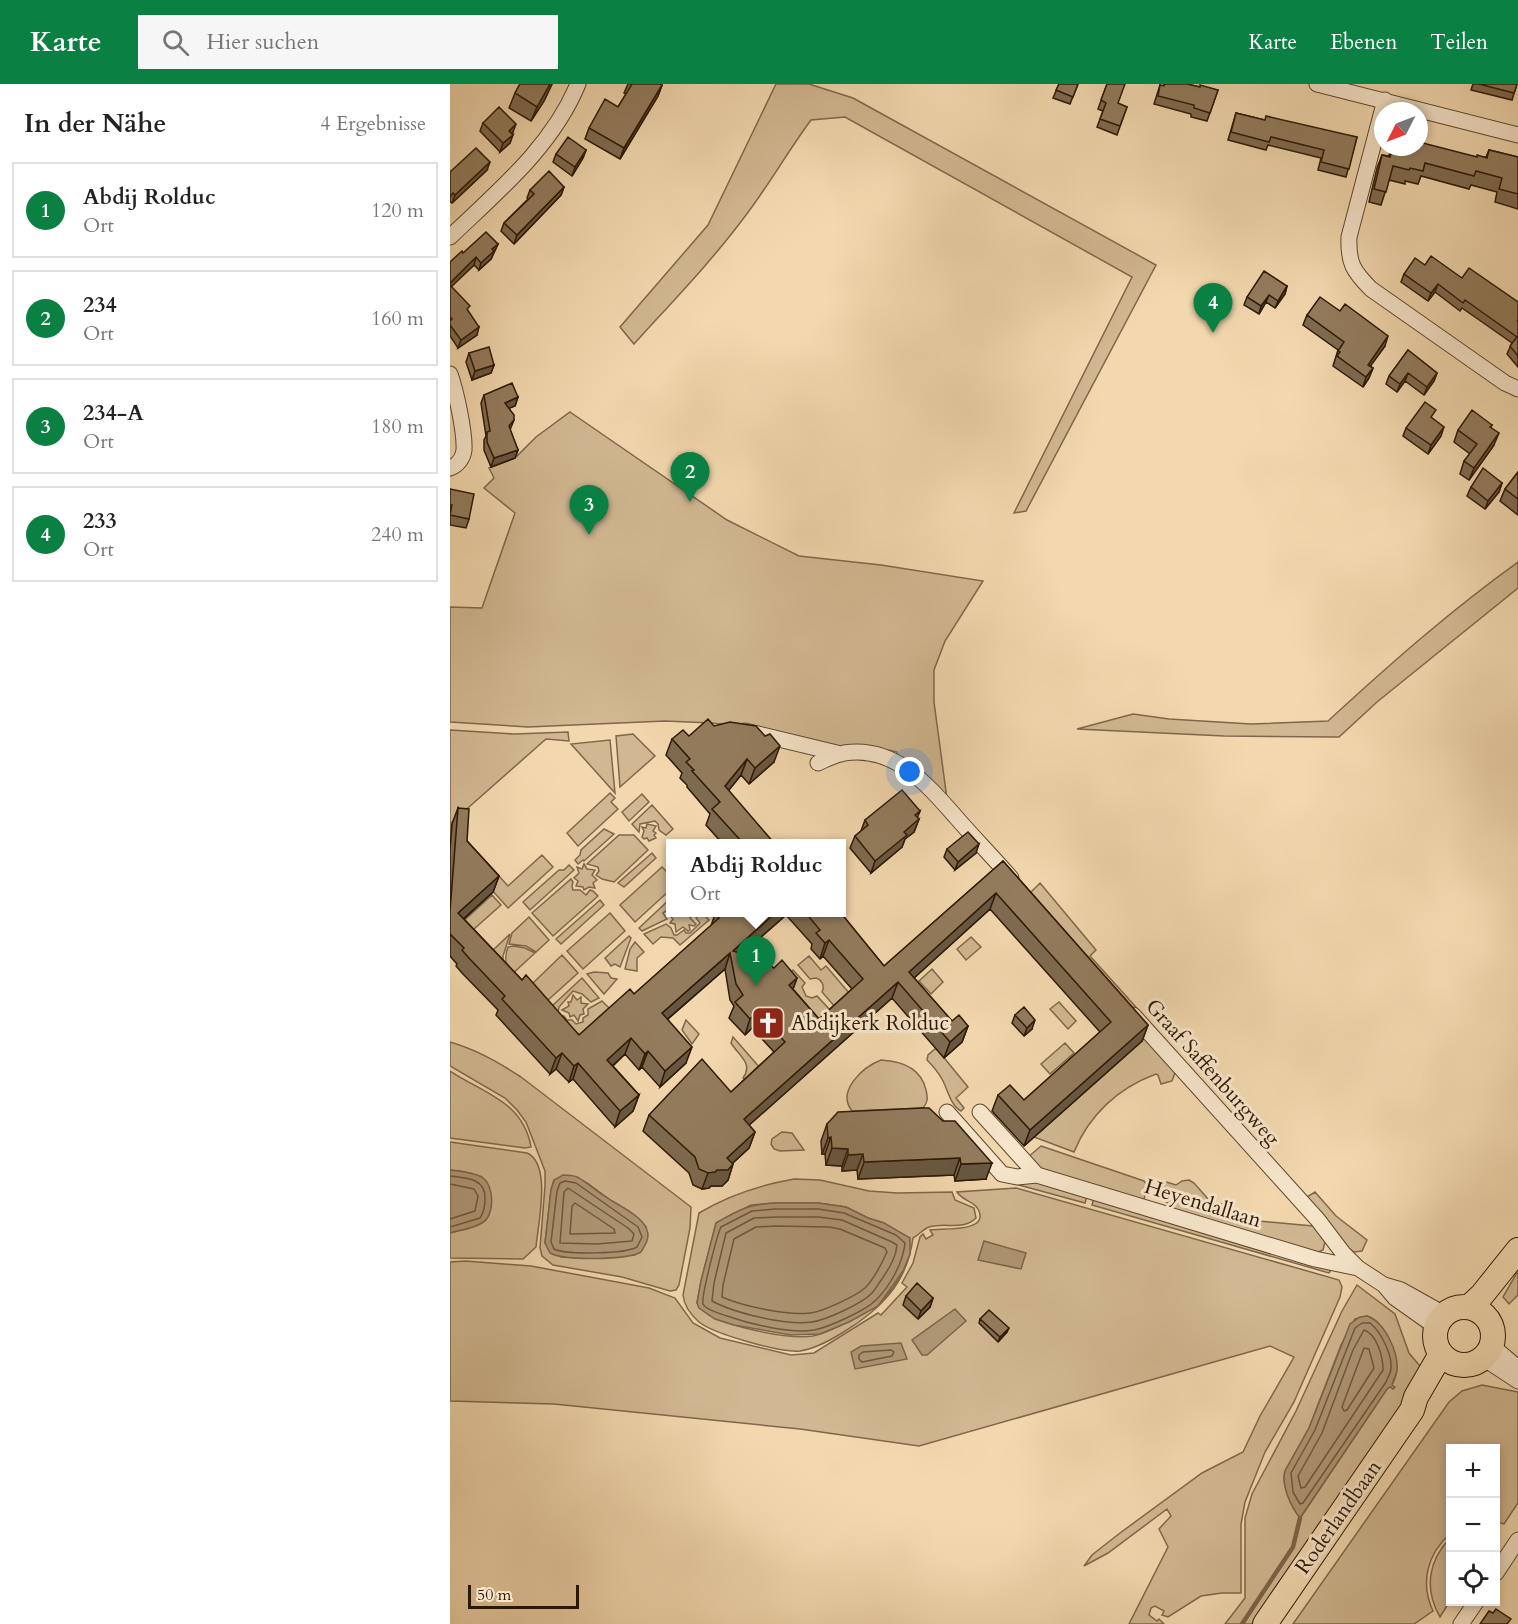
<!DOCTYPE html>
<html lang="de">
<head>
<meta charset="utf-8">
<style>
  :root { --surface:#fff; --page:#f6f6f6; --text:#222; --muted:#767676; --line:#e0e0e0; --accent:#0b8043 }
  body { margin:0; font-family:Cardo,serif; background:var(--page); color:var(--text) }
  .controls { position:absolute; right:18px; bottom:18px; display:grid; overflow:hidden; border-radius:0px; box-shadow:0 3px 9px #0003 }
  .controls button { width:54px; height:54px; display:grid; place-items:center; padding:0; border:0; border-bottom:2px solid var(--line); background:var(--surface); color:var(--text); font:30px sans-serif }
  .compass { position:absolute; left:924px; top:18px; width:54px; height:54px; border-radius:50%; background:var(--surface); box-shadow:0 3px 9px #0003; rotate:228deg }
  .scale { position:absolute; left:18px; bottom:15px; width:111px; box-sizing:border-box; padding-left:6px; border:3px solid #2c1904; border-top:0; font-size:16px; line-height:21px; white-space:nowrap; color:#2c1904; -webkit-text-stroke:4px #f7e6cb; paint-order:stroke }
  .you { position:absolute; left:460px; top:688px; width:21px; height:21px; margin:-15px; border:4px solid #fff; border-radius:50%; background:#1a73e8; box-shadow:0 0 0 9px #1a73e833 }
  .badge { display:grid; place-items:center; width:39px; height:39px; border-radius:50%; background:var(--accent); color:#fff; font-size:20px; font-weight:700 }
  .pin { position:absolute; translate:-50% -50px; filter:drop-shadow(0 2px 3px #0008) }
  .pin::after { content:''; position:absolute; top:32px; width:21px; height:18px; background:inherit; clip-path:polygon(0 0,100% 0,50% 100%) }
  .popup { position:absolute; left:216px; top:755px; width:180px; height:78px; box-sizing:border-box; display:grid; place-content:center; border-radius:0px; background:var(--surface); filter:drop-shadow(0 2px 4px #0005); font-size:20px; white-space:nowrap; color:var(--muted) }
  .popup b { font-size:22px; color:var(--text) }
  .popup::after { content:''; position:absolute; left:50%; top:100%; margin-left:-12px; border:12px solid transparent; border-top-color:var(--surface) }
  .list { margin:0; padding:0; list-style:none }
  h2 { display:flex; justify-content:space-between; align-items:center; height:78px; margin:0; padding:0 24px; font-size:26px }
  h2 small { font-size:20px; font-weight:400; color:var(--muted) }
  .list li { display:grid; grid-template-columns:39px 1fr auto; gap:18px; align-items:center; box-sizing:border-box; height:96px; margin:0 12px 12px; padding:0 12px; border:2px solid var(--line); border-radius:0px }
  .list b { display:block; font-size:22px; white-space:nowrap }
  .list p { margin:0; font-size:20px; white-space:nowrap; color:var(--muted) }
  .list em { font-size:20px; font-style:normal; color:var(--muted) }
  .icon { flex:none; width:33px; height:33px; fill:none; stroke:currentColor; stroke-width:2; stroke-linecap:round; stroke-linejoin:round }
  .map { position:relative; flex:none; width:1068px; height:1540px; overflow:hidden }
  header { display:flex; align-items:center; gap:36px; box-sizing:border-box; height:84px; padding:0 30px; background:var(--accent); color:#fff }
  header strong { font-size:28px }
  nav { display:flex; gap:33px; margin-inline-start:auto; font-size:21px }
  .search { width:420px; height:54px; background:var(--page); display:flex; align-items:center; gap:15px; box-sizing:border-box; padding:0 21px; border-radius:0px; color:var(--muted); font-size:22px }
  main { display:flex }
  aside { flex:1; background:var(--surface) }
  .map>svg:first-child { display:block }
</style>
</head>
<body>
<header>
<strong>Karte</strong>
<div class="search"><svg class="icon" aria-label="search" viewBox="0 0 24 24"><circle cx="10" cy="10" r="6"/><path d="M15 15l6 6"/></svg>Hier suchen</div>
<nav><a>Karte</a><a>Ebenen</a><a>Teilen</a></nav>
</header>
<main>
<aside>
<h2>In der Nähe<small>4 Ergebnisse</small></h2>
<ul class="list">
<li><span class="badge">1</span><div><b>Abdij Rolduc</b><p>Ort</p></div><em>120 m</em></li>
<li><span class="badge">2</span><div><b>234</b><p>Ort</p></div><em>160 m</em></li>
<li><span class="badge">3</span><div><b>234-A</b><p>Ort</p></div><em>180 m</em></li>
<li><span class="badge">4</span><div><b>233</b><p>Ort</p></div><em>240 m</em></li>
</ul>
</aside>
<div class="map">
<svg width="1068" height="1540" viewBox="0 0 1068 1540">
  <rect width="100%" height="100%" fill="#f3d8af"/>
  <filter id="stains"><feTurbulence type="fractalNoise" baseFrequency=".00333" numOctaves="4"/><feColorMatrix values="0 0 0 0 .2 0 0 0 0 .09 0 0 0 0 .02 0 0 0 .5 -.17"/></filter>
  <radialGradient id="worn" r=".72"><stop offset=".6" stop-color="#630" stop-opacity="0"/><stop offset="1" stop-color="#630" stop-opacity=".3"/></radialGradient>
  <path fill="#d1b892" stroke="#7e684b" stroke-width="1.5" fill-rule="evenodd" d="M326,0H359L403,14L706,181L576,427L564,429L682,193L395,33L361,36C338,67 319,101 296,131C262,177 222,218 184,260L170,243L258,141Z
    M120,328L277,436L349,472L431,481L533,497L495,557L484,586V618L497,715L448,674L447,668L439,666L435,669L391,666L295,643L262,639L215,637L78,643L0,638V523L32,524L65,429L34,404L44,394L39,384L65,374L86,353Z
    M1068,478V504L927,618L889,653L774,652L627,645L683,630L719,635L801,640L878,637C939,581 1001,526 1068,478Z
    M0,646L64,650L118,648L119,657L96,655L2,738L0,762Z
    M183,650L205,672L170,703L166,652Z
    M160,656L165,709L121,660Z
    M160,709L165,714L161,718L168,725L128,762L117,749Z
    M192,710L199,718L179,737L172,728Z
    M202,721L223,745L216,751L209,746L208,740L205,737L190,740L189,748L182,740Z
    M197,740L206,742L203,747L206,749L204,751L206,754L199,757L197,754L194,755L192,753L194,747L192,743L196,744Z
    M154,745L164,750L134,777L133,776L128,780L125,776L130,771L131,766Z
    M169,751H184L198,766L164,798L152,795L146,791L149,787L148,783L137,780Z
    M18,758L58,802L92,771L103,783L58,824L7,767Z
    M202,769L206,774L174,803L168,799Z
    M134,780L137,785L145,786L142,791L147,796L143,799L145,804L139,803L134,806L133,803L126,802L128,797L124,794L129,789L127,783L132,785Z
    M119,781L124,786L80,826L73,818L109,786H114Z
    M212,783L220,791V806L185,838L170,821Z
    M121,795L123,798L122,802L123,806H130L136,811L140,806L143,807L148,812L103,852L82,829Z
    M590,799L646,866L640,872L857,1113L865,1108L886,1132L917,1156L912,1167L904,1168L894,1161L580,809Z
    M42,811L51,821L15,853L6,844Z
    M220,815V824L213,829L217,835L192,847L189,844Z
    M150,816L154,821L111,860L106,855Z
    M218,827L242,829L243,831L240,834L246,840L244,842L239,841L240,846L238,847L233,843L226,848L225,840L220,839L223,835L216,828Z
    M160,829L175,847L133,885L117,867Z
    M246,829H252L259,836L230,861L223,854L211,853L203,860L194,850L216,840L221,844L224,851H227L234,846L236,849H240L250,839L246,834L248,831Z
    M79,833L99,856L86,868L76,862L59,860L62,849Z
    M60,850L53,872V878L41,868Z
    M179,852L181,854L170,883L165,880L161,882L155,874Z
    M521,853L531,863L516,876L507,865Z
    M185,858L194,868L187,874V887L175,885L180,865Z
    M64,862L75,864L85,869L61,891C55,881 54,873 58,863Z
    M112,871L128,889L97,917L83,899Z
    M359,872L371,886L376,882L400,910L385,923L372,908C375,902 372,896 366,894L360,895L348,881Z
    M482,885L493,898L481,910L469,897Z
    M343,886L355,899L352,903L356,912L362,914L367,912L381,927L366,940L330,897Z
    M144,888L158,889L161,894L167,895L154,910L137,890Z
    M132,894L149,914L141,918L132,910L123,907L109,923L108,929L102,922Z
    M123,911L127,916L131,913V919L138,920L133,925L134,930L130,931L128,937L124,931L120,933L119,929L112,926L119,922L118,918H121Z
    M152,917L159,924L128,952L111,932H114L117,936H122L126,940L133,938V934L138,931V925Z
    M609,918L626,937L618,945L600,925Z
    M236,936L249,950L242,960L232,946Z
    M283,953L311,985L297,998L293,994C304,979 288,971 281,959Z
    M695,954L726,986L722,997L711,1000L708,991L706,990C668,1004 639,1031 624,1068L584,1053Z
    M0,958C27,966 48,978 71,993L241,1123L240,1144L229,1201L226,1206L220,1207L172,1193L103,1181L92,1172L90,1164L95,1102V1087L76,1038L67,1026L55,1014L0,982ZM104,1096L137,1099L192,1139L196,1143L185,1171L111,1173L95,1159L101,1106Z
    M615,959L624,969L600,990L591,980Z
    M486,964L518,1003L506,1014L514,1024L511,1027C501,1022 498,1007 493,997C489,989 483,982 477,976L478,971Z
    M431,976C451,977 471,984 476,1006C478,1014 478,1018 473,1024L402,1027C386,1007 413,983 431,976Z
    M0,987C33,1009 73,1017 81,1063L75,1064L0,1054Z
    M332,1048L342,1049L354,1066L330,1067L324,1065L321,1060L322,1055Z
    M0,1058L77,1069C102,1080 88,1140 86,1163L73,1175L0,1174V1149L19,1144L15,1088L0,1086Z
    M591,1062L694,1097L698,1102L693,1118L585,1084L577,1074Z
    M344,1095L370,1096L419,1107L447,1109L502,1108L505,1116L524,1124L526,1134C513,1147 495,1138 479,1143C473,1145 469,1151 463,1154C457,1200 430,1226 392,1249C379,1257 364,1265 350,1267C331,1269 264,1250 249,1238C241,1231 234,1221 233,1211L249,1129C279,1111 310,1101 344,1095ZM325,1119H368L396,1123L418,1134L434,1139L460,1170C445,1210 428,1225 389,1242C381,1246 372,1250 363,1252C342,1255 315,1249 295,1244C278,1239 257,1235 247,1219L251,1197L266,1139L301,1121Z
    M581,1095L637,1112L635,1119L569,1101Z
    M739,1096L744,1099L766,1124L775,1117L787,1130L798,1136L863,1142L876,1154L873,1166L862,1171L717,1126L719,1120L711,1114L716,1098L726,1101L732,1097Z
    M566,1104L889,1196L892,1203L890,1213L844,1318L815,1368L795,1418L791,1440V1509H772L751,1512L718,1533L712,1531L714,1527L705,1522L701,1524L699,1531L707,1537L709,1535L714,1540H679L718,1463L709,1445L721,1432L717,1425L658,1469L634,1482L642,1471L670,1449L752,1389L793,1368L810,1332L844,1273L820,1262L469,1362L350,1345L104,1320L0,1317V1178L16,1177L81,1182L199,1204L225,1214L243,1239L270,1254L341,1271L364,1269L428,1229L431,1231L457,1203L452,1199L463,1179L470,1153L473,1150L476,1155L483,1151L480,1146C491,1144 541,1149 528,1125C524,1117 514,1118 507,1108Z
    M644,1114L881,1186L879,1189L642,1121Z
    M1068,1187V1211L1059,1220L1053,1213Z
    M907,1201L945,1230L959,1269L975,1288L808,1540H775L795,1514V1434L802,1410L846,1327L892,1227ZM917,1232C939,1239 959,1291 937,1305L851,1433C842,1420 831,1403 835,1387L859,1344L891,1261L905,1235Z
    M1032,1301L1068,1308V1419L1054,1440L1046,1438V1364H1000V1450C977,1470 970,1499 983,1527L964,1540H843L999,1318L1012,1307Z
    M1000,1454V1517L990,1533C974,1505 978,1477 1000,1454Z"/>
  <path fill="#af9775" stroke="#7b6548" stroke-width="1.5" d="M0,1086C10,1087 23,1088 32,1093C45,1102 45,1132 32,1139C22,1145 10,1146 0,1149Z
    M113,1091C118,1091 122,1091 127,1093C137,1098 145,1106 154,1112C166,1120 193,1132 197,1146C200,1155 195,1161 191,1168C177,1176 114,1177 100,1169L95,1159L101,1106L104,1096Z
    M325,1119H368L396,1123L418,1134L434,1139L460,1154V1170L453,1187L428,1222L399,1238L370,1250L340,1251L284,1241L265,1235L249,1224L247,1219L251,1197L266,1139C290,1125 298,1121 325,1119Z
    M534,1157L576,1169L571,1185L528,1176Z
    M505,1225L516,1237L477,1271H472L462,1256Z
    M917,1232C935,1238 949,1269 947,1287C946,1292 943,1296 942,1301L945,1303L943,1305L940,1303L937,1305L850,1434C841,1423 831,1401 835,1387L859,1344L900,1240L910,1233Z
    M451,1259L457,1275L405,1285L401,1268L411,1262Z"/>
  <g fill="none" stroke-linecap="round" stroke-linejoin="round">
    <path stroke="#6e583c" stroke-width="1.5" d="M0,1092C16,1094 36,1094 35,1115C35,1122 34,1128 30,1134L0,1143
      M115,1097L126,1099L188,1143L192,1153L187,1163C175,1170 116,1171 104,1165L101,1158L107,1107L110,1099Z
      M0,1100L24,1105L28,1112L25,1127L0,1135
      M118,1104L178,1144L184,1150L182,1157L147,1160L110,1159L114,1108Z
      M125,1119L164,1145L165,1149L120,1150L122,1122Z
      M325,1125H368L394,1129L446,1151L455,1159C453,1179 440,1202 426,1216C415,1227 379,1243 364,1246C340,1250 300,1240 277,1232C271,1230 256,1226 253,1220C251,1213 267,1151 271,1143L302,1127Z
      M326,1133H368L392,1136L442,1158L447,1161C446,1174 439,1184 432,1195C428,1200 425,1206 421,1210C411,1220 376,1236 362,1238C338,1242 284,1229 262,1217L264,1199L276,1149L304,1134Z
      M326,1142L379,1143L390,1145L435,1164L437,1168C432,1179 424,1195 415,1204C406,1212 372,1228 360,1229C338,1232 292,1222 272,1213L273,1201L284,1155L306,1143Z
      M912,1239H920C931,1248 945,1274 940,1289C939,1292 937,1295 936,1298L853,1419L850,1420L843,1408L841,1389L865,1346L905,1244Z
      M914,1246C927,1250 933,1273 933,1286L855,1403L851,1404L848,1392L872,1349L903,1266Z
      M914,1264L919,1265L924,1284L897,1326L894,1327L892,1323Z
      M441,1266L444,1268L442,1272L412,1278L409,1275V1271L413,1268Z"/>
    <path stroke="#7b6548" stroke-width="4.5" d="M792,1540L843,1463L850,1434"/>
    <defs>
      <path id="minor" d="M867,0L1068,51
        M935,16L899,153C898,179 903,187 921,205L1055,299L1068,305
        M0,153C48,107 102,63 128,0
        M0,290C6,307 15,348 14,366C13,374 8,381 0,384
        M295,647L391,670
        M368,679C376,675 385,671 394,669C443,661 476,699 505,732C523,753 543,773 561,794
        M683,931L868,1136L893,1169L908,1184L934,1201L945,1214L986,1243
        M497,1028L552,1090L567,1093L587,1091L865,1175L908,1184
        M530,1028L587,1091
        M934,1201L951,1206L994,1230
        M1042,1262L1068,1284
        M1033,1274L1068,1297
        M1046,1489L1068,1456
        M1011,1540L1026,1518"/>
      <path id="primary" d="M985 1252a29 29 0 1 1 58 0a29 29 0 1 1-58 0Z
        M1019,1223L1032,1211L1068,1166
        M815,1540L962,1326L966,1313L991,1270"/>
    </defs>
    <use href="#minor" stroke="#5e492f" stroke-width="17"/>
    <use href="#primary" stroke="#2c1904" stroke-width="26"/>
    <use href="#minor" stroke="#f7e6cb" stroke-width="15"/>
    <use href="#primary" stroke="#f3d8af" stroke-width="24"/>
  </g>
  <path fill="#7e6b50" stroke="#2c1904" stroke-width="1.5" fill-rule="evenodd" d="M70,0H102L94,17L81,37L59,24L65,9Z
    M178,0H210L212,1L208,12L170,75L135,55L139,44L168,23L176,10L174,9Z
    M609,0H628L620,20L603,14Z
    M657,0L668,20L677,23L667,51L647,43L653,27L648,25Z
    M714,0H737L750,3L768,6L757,37L741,33V30L704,20L710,1L713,2Z
    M1023,0H1067L1062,16L1021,6Z
    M786,29L814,36L907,53L896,93L868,86L871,74L818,61L816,66L778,56Z
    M33,39L63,48L60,59L50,68L30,47Z
    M941,63H969L1027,73H1036L1039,66L1068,73V125L1045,118L1047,108L1021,101L1019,105L971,92L968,100L955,97V100L939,96L931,121L919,118L927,84L932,71L939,72Z
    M136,66L133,74L122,92L103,78L106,70Z
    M37,86L2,119L0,118V88Z
    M114,103L111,111L64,160L51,147L54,139L78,115L77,114L80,106Z
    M48,160L41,175L29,186L24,181L1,202L18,228L27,251L8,264L0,252V178Z
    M975,181L1012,194L1068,218V283L1057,270L1062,259L1012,224L1010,227L985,208L978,217L951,198L954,190Z
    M837,202L835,210L825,224L816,218L809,230L794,221L797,213Z
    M857,231L935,262L920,282L923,284L919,294L913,303L883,282L888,266L853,241Z
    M958,266L987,289L984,297L974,311L955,297L947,308L936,300L939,292Z
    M19,269L44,281L41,289L22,296L16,278Z
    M34,311L68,313L65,322L59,324L64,336L60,346L68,366L65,374L41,383L34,366V356L36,352L31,319Z
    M983,335L991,352L978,370L953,352L956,344Z
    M1042,341L1041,343L1044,361L1019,396L1010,390L1014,377L1020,370L1004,358L1008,346Z
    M1068,388V431L1050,417L1055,405Z
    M1052,399L1049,408L1035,425L1017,412L1021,403Z
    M0,405L19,435L16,444L0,441Z
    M264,642L324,678L299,700L291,691L278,707L324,759H272L256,741L260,730L237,703V701L230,694L232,689L216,671L222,655L239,652Z
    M8,724L17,757L49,792L43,808L14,835L72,896L129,951L184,910L261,842L265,830L267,828H390L434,882L553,777L698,941L692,957L574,1062L542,1027L548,1011L574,1016L650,948L540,825L464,894L502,937L518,942L512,958L494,974L442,914L299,1041L305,1048L299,1064L283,1079V1080L278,1096L272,1102H261L259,1104L252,1105L243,1101L239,1089L193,1047L199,1031L281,1008L324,968L302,944L295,951L279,934L284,922L280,916L275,885L218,935L236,979L210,1003L192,983L189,986L175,970L163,982L189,1011L183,1027L165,1043L123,995L119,998L106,985L100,990L46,931L48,926L12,889L6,882L7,880L0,872V765L2,740ZM336,831L362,860L361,865L370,875L373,872L402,905L369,935L343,905L347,894L292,870Z
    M470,727L467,734L469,735L464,748L455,755L452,763L421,789L400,764L405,752L411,747L415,736Z
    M497,765L526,769L505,786L494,773Z
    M565,931L582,945L574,952L562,939Z
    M473,1024L536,1095L505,1097L504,1091L408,1095L407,1086L392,1087V1082L376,1081L375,1070H372L371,1057L377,1040Z
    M456,1212L483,1214L480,1223L468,1235L453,1221Z
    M530,1235L557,1248L548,1258L529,1239Z"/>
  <path fill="#675741" stroke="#2c1904" stroke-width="1.5" d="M100,0H102L94,17L81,37L87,23Z
    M212,1L208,12L170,75L174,64Z
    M66,40L63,48L56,55L59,47Z
    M63,51L60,59L50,68L53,59Z
    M136,66L133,74L122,92L125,83Z
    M40,78L37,86L2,119L5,111Z
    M114,103L111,111L64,160L67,151Z
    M48,160L41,175L29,186L31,179L42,165Z
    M26,173L24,181L0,204V199Z
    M988,200L985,208L978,217L981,209Z
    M837,202L835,210L825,224L828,217Z
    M819,211L816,218L809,230L811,222Z
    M29,243L27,251L8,264L11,256Z
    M938,252L935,262L914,291L918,281Z
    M44,281L41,289L22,296L25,287Z
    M923,284L919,294L913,303L916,293Z
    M958,289L955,297L947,308L950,300Z
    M987,289L984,297L974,311L977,303Z
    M68,313L65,322L52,327L55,319Z
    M994,343L991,352L978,370L981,361Z
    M1049,349L1044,361L1019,396L1024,384Z
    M68,366L65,374L41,383L44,374Z
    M1052,399L1049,408L1035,425L1038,417Z
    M330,662L324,678L299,700L305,684Z
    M297,675L291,691L269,718L275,702Z
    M470,727L466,737L469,735L464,748L455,755L452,763L421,789L425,777L454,748L465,731Z
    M529,760L526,769L505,786L508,778Z
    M49,792L43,808L2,845L8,829Z
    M546,809L540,825L453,904L459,888Z
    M326,828H337L336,831L282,878L283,867Z
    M379,856L373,872L370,875L375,859Z
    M280,869L275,885L206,945L212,929Z
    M347,894L341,910L339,901Z
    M448,898L442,914L288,1051L294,1035Z
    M308,928L302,944L295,951L300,935Z
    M585,936L582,945L574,952L577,944Z
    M698,941L692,957L574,1062L580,1046Z
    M518,942L512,958L494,974L500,958Z
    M181,954L175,970L151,992L157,976Z
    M242,963L236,979L210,1003L215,987Z
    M198,967L192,983L189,986L195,970Z
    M112,969L106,985L100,990L106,974Z
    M128,979L123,995L119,998L124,982Z
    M189,1011L183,1027L165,1043L170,1027Z
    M305,1048L299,1064L275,1086L283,1080L278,1096L272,1102H261L259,1104L252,1105L258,1089L277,1074Z
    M381,1053L375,1070H372L378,1054Z
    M382,1064L398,1065L392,1082L376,1081Z
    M413,1070L407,1086L392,1087L398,1071Z
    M510,1074L504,1091L408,1095L414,1078Z
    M542,1079L536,1095L505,1097L511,1080Z
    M483,1214L480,1223L468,1235L471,1227Z
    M559,1244L557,1248L548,1258L550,1253Z"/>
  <path fill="#937c5d" stroke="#2c1904" stroke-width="1.5" d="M70,0H100L87,23L65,9Z
    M182,0H210L212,1L174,64L139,44L155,15L168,23Z
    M609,0H628L623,13L606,6Z
    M657,0H675L668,19L677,23L670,42L650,35L656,19L651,16Z
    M715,0H737L750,3V1L768,6L760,29L744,24V21L708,12L710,1L714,2Z
    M1029,0H1067L1064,9Z
    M49,23L66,40L59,47L63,51L53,59L33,39Z
    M786,29L815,36L816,32L907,53L899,85L871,78L874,66L821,53L819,58L781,48Z
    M118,53L136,66L125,83L106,70Z
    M969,58L1027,73V71L1037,74L1039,66L1068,73V110L1049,105L1052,94L1026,87L1024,92L975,79L973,87L960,84L959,86L943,82L936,108L924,105L932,71L940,73L943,63H969Z
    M26,64L40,78L5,111L3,109L0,113V88Z
    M99,87L114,103L67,151L54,139L84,110L80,106Z
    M36,148L48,160L42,165L44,167L31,179L26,173L0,199V178L12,167L13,169Z
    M981,172L1012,194L1019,184L1068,218V237L1067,236L1068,238V272L1060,262L1067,253L1015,216L1013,219L988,200L981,209L954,190L965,174L975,181Z
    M814,187L837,202L828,217L819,211L811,222L797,213Z
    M0,201L20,222L17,225L29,243L11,256L0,241V237L2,235L0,233Z
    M870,213L890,227L895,220L938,252L918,281L923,284L916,293L887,272L890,268L888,267L894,258L857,231Z
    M39,263L44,281L25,287L19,269Z
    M958,266L987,289L977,303L958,289L950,300L939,292Z
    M62,299L68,313L55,319L64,331V336L59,342L68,366L44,374L37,358V348L40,347L34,311Z
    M975,318L986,326L981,333L994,343L981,361L956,344Z
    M1022,326L1042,341L1040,343L1049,349L1024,384L1014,377L1027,360L1008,346Z
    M1033,384L1052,399L1038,417L1021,403Z
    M1068,388V415L1055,405Z
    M0,405L24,410L19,435L0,431L2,421H0Z
    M258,635L264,642L280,638L306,642L315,652L320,650L330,662L305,684L297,675L275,702L324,759H293L262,725L270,718L242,687L244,686L236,678L240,675L222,655L233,646L239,652Z
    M452,706L470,727L465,731L469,735L454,748L457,751L425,777L405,752L418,741L415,736Z
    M8,724L19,725L17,757L49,792L8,829L72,896L76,891L129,951L180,905L184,910L269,834L265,830L267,828H326L283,867L313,876L324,884L332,876L347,894L339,901L369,935L413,895L379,856L375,859L366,849L370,846L355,828H390L434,882L553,777L698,941L580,1046L548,1011L560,1001L574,1016L661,938L546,809L459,888L502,937L509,931L518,942L500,958L448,898L294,1035L305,1048L277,1074L283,1080L278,1086H267L265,1088L258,1089L249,1085L245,1073L199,1031L252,975L281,1008L335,958L308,928L300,935L285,918L293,911L286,900L280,869L212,929L242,963L215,987L198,967L195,970L181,954L157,976L189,1011L170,1027L128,979L124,982L112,969L106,974L52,915L55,912L18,873L12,866L14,864L0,850V827Z
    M518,748L529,760L508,778L497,765Z
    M574,923L585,936L577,944L565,931Z
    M473,1024H479L493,1037H505L542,1079L511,1080L510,1074L414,1078L413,1070L398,1071V1065L382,1064L381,1053L378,1054L377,1040L388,1028Z
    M467,1199L483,1214L471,1227L456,1212Z
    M539,1226L559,1244L550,1253L530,1235Z
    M1046,1525L1061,1535L1057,1540H1030L1039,1527L1043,1529Z"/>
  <defs>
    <symbol id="church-square" viewBox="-11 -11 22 22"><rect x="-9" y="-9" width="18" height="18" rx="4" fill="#8f2418" stroke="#f7e6cb"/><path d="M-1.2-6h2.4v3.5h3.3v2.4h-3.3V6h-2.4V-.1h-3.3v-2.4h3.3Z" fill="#fff"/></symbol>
  </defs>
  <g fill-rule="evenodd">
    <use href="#church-square" x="299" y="920" width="38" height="38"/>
  </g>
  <g text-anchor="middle" stroke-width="6" stroke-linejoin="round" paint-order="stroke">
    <g font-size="21" fill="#2c1904" stroke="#f7e6cb" text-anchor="start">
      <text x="341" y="946">Abdijkerk Rolduc</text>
    </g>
    <g font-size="21" fill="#2c1904" stroke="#f7e6cb">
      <text transform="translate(763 988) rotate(48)" y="7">Graaf Saffenburgweg</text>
      <text transform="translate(753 1119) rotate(17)" y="7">Heyendallaan</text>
      <text transform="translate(888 1433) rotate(-55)" y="7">Roderlandbaan</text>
    </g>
  </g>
  <rect width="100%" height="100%" filter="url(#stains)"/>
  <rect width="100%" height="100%" fill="url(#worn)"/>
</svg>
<div class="controls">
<button>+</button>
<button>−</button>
<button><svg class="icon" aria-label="locate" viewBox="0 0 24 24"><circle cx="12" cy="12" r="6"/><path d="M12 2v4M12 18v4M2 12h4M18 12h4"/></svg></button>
</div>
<svg class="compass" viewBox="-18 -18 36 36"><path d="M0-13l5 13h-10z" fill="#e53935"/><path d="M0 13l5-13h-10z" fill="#767676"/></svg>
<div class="scale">50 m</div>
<div class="you"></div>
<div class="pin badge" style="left:306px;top:902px">1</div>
<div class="popup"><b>Abdij Rolduc</b>Ort</div>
<div class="pin badge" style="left:240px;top:418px">2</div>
<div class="pin badge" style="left:139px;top:451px">3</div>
<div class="pin badge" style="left:763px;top:249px">4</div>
</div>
</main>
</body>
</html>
